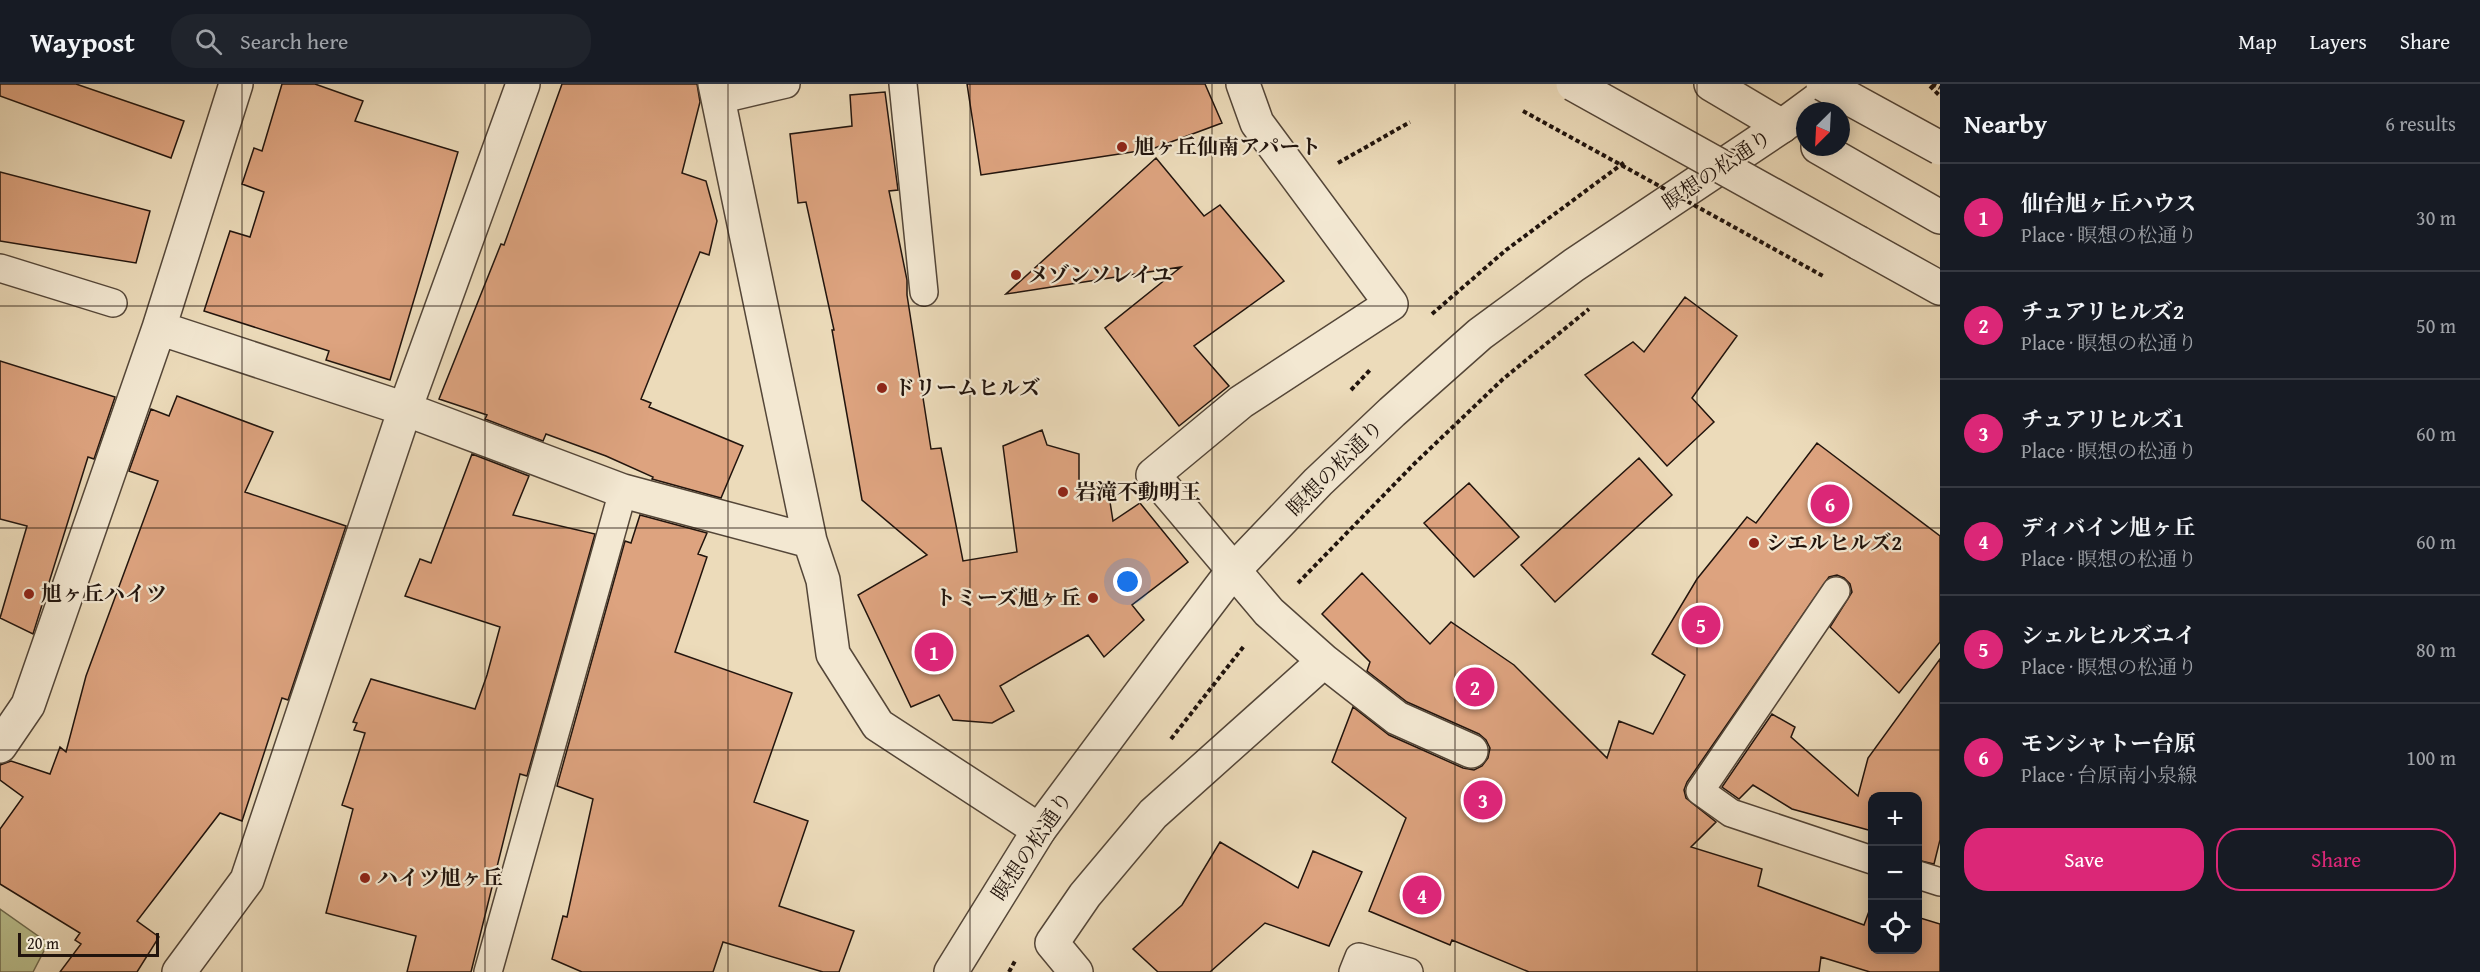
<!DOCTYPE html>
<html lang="en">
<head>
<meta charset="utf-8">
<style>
  :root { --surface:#171b24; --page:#20242c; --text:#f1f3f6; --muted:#9ea1a6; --line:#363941; --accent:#db2777 }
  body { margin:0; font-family:"Gentium Book Plus","Noto Serif JP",serif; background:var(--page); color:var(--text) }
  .controls { position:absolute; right:18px; bottom:18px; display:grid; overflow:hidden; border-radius:12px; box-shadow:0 3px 15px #0003 }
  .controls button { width:54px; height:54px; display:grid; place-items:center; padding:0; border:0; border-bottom:2px solid var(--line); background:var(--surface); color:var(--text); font:30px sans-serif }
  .compass { position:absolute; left:1796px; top:18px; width:54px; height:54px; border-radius:50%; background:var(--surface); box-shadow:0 3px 15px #0003; rotate:204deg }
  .scale { position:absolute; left:18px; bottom:15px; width:141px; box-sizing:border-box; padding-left:6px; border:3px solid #21140d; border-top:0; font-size:16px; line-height:21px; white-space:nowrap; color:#21140d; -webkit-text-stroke:4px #f3e8d2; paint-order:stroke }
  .you { position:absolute; left:1128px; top:498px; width:21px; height:21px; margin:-15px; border:4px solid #fff; border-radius:50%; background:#1a73e8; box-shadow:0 0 0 9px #1a73e833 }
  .badge { display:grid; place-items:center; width:39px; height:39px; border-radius:50%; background:var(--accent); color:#fff; font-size:20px; font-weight:700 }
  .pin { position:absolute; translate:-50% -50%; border:3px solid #fff; box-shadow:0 2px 6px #0006 }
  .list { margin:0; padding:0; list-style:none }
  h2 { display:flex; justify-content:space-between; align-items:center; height:78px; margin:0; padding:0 24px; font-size:26px }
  h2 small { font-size:20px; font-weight:400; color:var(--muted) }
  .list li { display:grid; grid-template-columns:39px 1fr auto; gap:18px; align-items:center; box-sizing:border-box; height:108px; padding:0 24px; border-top:2px solid var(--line) }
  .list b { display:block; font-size:22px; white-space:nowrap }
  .list p { margin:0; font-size:20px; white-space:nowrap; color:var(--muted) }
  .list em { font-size:20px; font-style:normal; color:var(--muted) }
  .actions { display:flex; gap:12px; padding:18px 24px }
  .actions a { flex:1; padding:14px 0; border:2px solid var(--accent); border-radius:24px; text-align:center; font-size:21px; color:var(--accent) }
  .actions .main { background:var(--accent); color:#fff }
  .icon { flex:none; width:33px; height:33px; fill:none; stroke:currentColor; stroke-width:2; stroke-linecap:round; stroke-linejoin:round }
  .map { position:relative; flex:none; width:1940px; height:888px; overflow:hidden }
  header { display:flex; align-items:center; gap:36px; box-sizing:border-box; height:84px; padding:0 30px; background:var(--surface); border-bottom:2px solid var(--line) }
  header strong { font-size:28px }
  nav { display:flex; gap:33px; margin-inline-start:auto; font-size:21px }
  .search { width:420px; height:54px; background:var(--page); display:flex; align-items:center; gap:15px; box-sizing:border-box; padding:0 21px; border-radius:24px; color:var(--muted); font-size:22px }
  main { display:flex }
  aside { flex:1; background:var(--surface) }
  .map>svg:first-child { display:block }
</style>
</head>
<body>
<header>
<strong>Waypost</strong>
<div class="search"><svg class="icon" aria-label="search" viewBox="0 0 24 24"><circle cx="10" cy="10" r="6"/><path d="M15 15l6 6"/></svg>Search here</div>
<nav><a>Map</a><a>Layers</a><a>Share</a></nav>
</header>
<main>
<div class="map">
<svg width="1940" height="888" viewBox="0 0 1940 888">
  <rect width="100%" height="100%" fill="#ecdbba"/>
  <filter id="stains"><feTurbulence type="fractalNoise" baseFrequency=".00333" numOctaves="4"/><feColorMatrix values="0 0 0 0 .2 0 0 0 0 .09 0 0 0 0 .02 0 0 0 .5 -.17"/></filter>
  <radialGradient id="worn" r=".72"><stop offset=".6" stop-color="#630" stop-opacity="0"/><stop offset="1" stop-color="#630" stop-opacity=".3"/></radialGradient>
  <path fill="#bac08e" stroke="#6e6a4e" stroke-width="1.5" d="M0,825L48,859L33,888H0Z"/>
  <path fill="#dda37f" stroke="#21140d" stroke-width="1.5" d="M0,0H76L184,37L171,74L0,12Z
    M282,0H315L363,17L355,37L458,68L390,296L326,276L329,267L204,227L230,147L250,153L264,108L242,100L254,64L262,67Z
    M562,0H697L700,18L682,89L706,97L717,137L709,171L700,168L641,315L651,319L649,323L743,362L721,414L652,395L653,393L606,372L546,350L543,357L485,335L487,331L439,315L501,160L504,161Z
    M967,0H1205L1222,39L1152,65L981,91Z
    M885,8L898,106L889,107L907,196V211L931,365L941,364L963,477L1017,468L1003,362L1042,346L1047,361L1079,370V397L1107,399L1113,437L1140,419L1188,478L1132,521L1144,536L1104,573L1088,551L1000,602L1014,627L992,639L953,636L939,611L911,623L858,511L927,471L862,416L832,246H834L806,118L798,119L790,50L852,42L850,11Z
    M1156,74L1204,132L1220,121L1284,197L1194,262L1229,302L1179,342L1105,244L1181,183L1006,210Z
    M0,88L150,127L136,179L0,157Z
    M1685,213L1737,252L1692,314L1714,338L1667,382L1585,291L1633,258L1644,268Z
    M0,277L115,313L94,375L88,373L33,550L0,534L27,442L0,435Z
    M177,312L273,348L245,408L346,442L288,616L282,614L242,737L220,729L137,837L159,853L137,888H60L81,860L75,856L80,849L0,800V745L23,713L0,696V681L11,677L50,690L60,663L66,668L86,592L158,397L129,387L151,325L169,332Z
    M1817,359L1940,452V558L1899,609L1830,543L1852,508L1850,500L1844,494L1837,491L1829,493L1687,698L1684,706L1686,714L1716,738L1691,763L1762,785L1758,802L1864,841L1872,819V866H1917V833L1940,840V888H1870L1821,873L1819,888H1529L1452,856L1450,861L1369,827L1406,734L1332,678L1353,623L1389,651L1463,684L1474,686L1482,682L1488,674L1490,664L1486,656L1479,650L1407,618L1367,587L1370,578L1322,530L1362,489L1430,560L1451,538L1514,581L1607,674L1619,637L1653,650L1685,591L1652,570L1697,495L1747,433L1756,439Z
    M472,370L529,392L513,431L595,450L527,692L520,690L471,888H407L416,852L326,829L353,725L342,721L365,649L354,646L357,639L353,638L371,595L475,625L487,591L500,543L405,512L420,475L431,479Z
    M1639,374L1672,411L1555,518L1521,481Z
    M1469,399L1519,453L1474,493L1424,439Z
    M640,431L707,449L698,470L707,473L675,568L792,609L754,718L808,737L779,822L854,847L839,888H823L723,858L713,888H582L552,875L563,832L567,833L593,715L557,702L625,457L631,459Z
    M1940,575V756L1934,780L1917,776V712H1872V747L1792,725L1753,701L1739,715L1722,703L1772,630L1795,643L1791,653L1858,712L1868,674Z
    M1220,758L1298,804L1313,767L1362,788L1329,862L1265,839L1210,888H1158L1133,865L1182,821Z"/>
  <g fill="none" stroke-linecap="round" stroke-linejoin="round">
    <defs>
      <path id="service" d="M903,0L924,208
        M718,16L786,0
        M0,184L113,219
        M1836,507L1700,707L1731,729L1872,776
        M1918,791L1940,798
        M488,888L623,407
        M1353,888L1359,873L1409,888"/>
      <path id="minor" d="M715,0L810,457L823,496L833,570L878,641L1039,746
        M1711,0L1782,42
        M159,244L405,325L623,407L810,457
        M1324,577L1397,634L1471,667
        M0,662L28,621L159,244L236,0
        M179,888L247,796L405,325L523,0
        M1076,888L1052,859L1085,811L1153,730L1324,577L1269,528L1153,391L1241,318L1391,220L1257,39L1243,0"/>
      <path id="tertiary" d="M1818,63L1940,133
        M1859,159L1940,204
        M951,888L1039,746L1172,567L1232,488L1318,398L1392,328L1480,250L1574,181L1782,42L1839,0"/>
    </defs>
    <use href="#service" stroke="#544638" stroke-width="30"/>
    <use href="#minor" stroke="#544638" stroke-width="36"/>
    <use href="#tertiary" stroke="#544638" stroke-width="36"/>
    <path stroke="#21140d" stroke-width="4" stroke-dasharray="4.5 3" stroke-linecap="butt" d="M1932,0L1940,4
      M1930,2L1940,12
      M1338,79L1410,38
      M1432,230L1506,166L1626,77
      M1351,306L1371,285
      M1298,499L1415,379L1503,295L1589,225
      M1171,655L1244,562
      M1009,888L1015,877"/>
    <use href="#service" stroke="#f3e8d2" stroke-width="27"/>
    <use href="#minor" stroke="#f3e8d2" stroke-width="33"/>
    <use href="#tertiary" stroke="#f3e8d2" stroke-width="33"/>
    <defs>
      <path id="tertiary-bridge" d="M1573,0L1859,159
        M1823,0L1940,64"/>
    </defs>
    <use href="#tertiary-bridge" stroke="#544638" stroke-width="36" stroke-linecap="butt"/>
    <path stroke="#21140d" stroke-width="4" stroke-dasharray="4.5 3" stroke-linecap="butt" d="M1523,27L1823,192"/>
    <use href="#tertiary-bridge" stroke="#f3e8d2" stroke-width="33"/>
  </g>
  <path fill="none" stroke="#21140d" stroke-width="1.5" stroke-opacity="0.55" d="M242,0V888M485,0V888M728,0V888M970,0V888M1212,0V888M1455,0V888M1697,0V888M0,222H1940M0,444H1940M0,666H1940"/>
  <g fill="#8f2418" stroke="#f3e8d2" stroke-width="2">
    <circle cx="1122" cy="63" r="6"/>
    <circle cx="1016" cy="191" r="6"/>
    <circle cx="882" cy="304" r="6"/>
    <circle cx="1063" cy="408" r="6"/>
    <circle cx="1754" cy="459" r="6"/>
    <circle cx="29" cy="510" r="6"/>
    <circle cx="1093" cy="514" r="6"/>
    <circle cx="365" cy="794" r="6"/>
  </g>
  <g text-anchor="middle" stroke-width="4.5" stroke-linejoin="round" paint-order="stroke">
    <g font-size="21" font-weight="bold" fill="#21140d" stroke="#f3e8d2" text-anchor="start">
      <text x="1134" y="70">旭ヶ丘仙南アパート</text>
      <text x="1028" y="198">メゾンソレイユ</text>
      <text x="894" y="311">ドリームヒルズ</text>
      <text x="1075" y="415">岩滝不動明王</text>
      <text x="1766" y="466">シエルヒルズ2</text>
      <text x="41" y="517">旭ヶ丘ハイツ</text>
      <text x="1081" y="521" text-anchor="end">トミーズ旭ヶ丘</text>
      <text x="377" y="801">ハイツ旭ヶ丘</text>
    </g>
    <g font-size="21" fill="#21140d" stroke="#f3e8d2">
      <text transform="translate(1717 86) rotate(-34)" y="7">瞑想の松通り</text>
      <text transform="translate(1335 384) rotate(-45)" y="7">瞑想の松通り</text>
      <text transform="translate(1032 762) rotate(-56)" y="7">瞑想の松通り</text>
    </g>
  </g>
  <rect width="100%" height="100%" filter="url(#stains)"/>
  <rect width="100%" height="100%" fill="url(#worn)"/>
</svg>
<div class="controls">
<button>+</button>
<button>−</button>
<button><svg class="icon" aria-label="locate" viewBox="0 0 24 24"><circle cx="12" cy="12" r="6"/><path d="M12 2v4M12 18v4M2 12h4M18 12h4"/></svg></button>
</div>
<svg class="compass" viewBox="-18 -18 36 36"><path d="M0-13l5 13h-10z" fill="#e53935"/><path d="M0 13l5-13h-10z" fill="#9ea1a6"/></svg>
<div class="scale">20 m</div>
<div class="you"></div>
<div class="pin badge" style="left:934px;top:568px">1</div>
<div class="pin badge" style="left:1475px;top:603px">2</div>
<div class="pin badge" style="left:1483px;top:716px">3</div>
<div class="pin badge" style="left:1422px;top:811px">4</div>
<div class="pin badge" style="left:1701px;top:541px">5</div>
<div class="pin badge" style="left:1830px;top:420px">6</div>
</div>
<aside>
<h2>Nearby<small>6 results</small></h2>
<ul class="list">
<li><span class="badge">1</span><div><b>仙台旭ヶ丘ハウス</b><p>Place · 瞑想の松通り</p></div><em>30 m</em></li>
<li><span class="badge">2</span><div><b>チュアリヒルズ2</b><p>Place · 瞑想の松通り</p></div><em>50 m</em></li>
<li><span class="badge">3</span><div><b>チュアリヒルズ1</b><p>Place · 瞑想の松通り</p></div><em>60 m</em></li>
<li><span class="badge">4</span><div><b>ディバイン旭ヶ丘</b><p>Place · 瞑想の松通り</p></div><em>60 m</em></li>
<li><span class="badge">5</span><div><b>シェルヒルズユイ</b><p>Place · 瞑想の松通り</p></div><em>80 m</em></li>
<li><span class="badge">6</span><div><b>モンシャトー台原</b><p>Place · 台原南小泉線</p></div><em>100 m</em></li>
</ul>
<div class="actions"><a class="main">Save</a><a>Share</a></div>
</aside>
</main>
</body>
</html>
